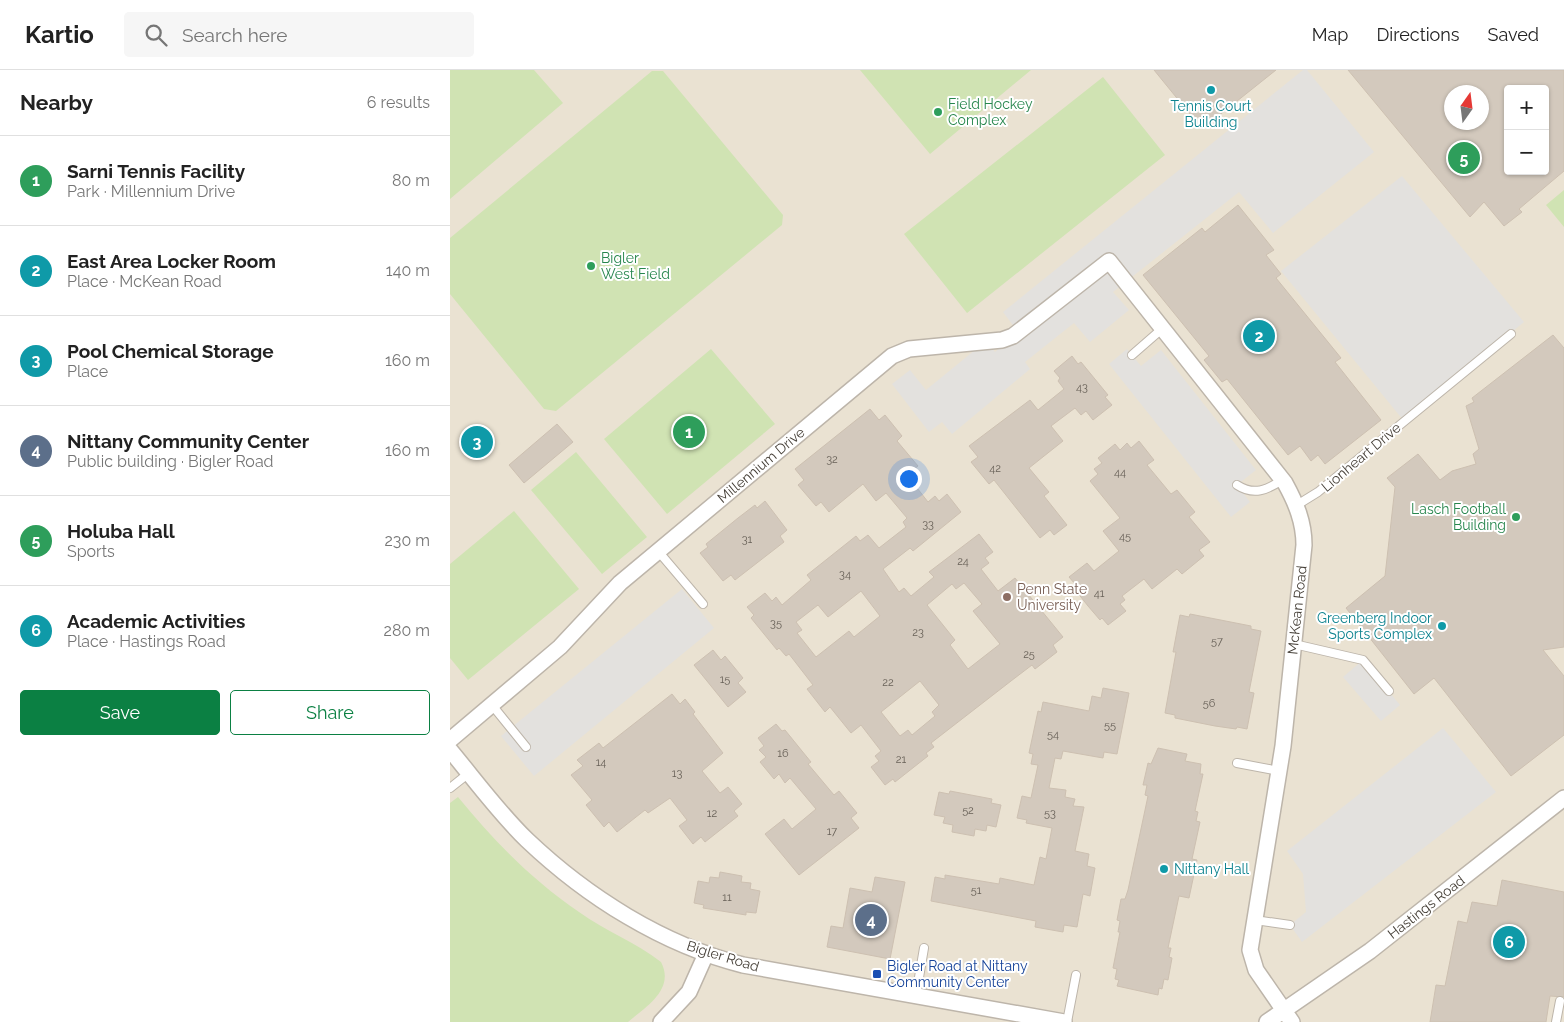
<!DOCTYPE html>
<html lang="en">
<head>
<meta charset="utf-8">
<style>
  :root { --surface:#fff; --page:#f6f6f6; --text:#222; --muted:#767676; --line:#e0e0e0; --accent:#0b8043 }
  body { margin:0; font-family:Raleway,sans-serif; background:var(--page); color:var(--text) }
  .controls { position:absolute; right:15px; top:15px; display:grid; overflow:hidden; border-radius:5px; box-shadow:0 1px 4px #0004 }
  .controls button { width:45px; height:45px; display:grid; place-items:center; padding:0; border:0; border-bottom:1px solid var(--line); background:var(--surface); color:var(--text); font:25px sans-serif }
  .compass { position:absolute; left:994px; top:15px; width:45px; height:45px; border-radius:50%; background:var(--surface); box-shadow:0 1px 4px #0004; rotate:14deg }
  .you { position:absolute; left:458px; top:408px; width:18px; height:18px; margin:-12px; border:4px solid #fff; border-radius:50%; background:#1a73e8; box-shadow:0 0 0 8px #1a73e833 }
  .badge { display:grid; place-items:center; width:32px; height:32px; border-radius:50%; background:var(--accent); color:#fff; font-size:16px; font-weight:700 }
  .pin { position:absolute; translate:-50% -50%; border:2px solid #fff; box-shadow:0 1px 5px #0006 }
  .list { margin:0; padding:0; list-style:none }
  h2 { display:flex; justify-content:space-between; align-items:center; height:65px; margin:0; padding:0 20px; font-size:21px }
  h2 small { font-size:16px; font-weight:400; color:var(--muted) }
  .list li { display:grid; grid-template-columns:32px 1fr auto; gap:15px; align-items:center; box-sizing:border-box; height:90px; padding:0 20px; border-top:1px solid var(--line) }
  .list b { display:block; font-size:19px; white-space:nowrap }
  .list p { margin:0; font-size:16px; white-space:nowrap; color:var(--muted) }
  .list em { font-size:16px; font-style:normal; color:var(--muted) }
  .actions { display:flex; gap:10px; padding:15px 20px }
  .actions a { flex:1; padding:11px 0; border:1px solid var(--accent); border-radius:5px; text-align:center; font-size:18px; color:var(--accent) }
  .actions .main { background:var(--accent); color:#fff }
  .icon { flex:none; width:28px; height:28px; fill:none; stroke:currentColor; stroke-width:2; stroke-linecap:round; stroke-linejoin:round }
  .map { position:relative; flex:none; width:1114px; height:952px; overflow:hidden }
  header { display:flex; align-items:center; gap:30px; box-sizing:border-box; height:70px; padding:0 25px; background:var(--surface); border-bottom:1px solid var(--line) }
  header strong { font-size:24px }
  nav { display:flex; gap:28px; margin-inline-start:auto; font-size:18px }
  .search { width:350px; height:45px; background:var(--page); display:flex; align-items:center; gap:12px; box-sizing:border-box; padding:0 18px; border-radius:5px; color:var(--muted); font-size:19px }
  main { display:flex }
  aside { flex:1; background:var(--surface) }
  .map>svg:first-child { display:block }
</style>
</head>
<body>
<header>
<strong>Kartio</strong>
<div class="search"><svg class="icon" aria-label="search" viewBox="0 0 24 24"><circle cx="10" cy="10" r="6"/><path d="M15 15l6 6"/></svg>Search here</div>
<nav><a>Map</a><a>Directions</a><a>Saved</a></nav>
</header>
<main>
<aside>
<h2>Nearby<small>6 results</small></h2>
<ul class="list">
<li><span class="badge" style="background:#2e9e5b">1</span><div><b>Sarni Tennis Facility</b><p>Park · Millennium Drive</p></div><em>80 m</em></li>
<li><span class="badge" style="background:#0f9aa8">2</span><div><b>East Area Locker Room</b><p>Place · McKean Road</p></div><em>140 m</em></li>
<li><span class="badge" style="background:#0f9aa8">3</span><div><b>Pool Chemical Storage</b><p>Place</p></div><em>160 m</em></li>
<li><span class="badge" style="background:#5c6f8a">4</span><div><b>Nittany Community Center</b><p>Public building · Bigler Road</p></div><em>160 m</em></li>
<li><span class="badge" style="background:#2e9e5b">5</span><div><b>Holuba Hall</b><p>Sports</p></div><em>230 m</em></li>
<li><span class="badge" style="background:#0f9aa8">6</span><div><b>Academic Activities</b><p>Place · Hastings Road</p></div><em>280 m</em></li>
</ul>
<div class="actions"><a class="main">Save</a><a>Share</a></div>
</aside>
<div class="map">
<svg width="1114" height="952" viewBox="0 0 1114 952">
  <rect width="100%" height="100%" fill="#f2eee7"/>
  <path fill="#eae2d2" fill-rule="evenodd" d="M0,0H1114V952H0ZM1058,19H1095V101H1058ZM1002,22H1032V52H1002Z"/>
  <path fill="#d0e3b3" d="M0,0H84L113,33L0,129Z
    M410,0H581L480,84Z
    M202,1H213L333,145L332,155L106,341L94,339L0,224V168Z
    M653,7L715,85L517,243L454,164Z
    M1114,120V157L1096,135Z
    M261,279L325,354L217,444L154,369Z
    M126,382L197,467L152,504L81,420Z
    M64,441L129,519L18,610L0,588V494Z
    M8,727C44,771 82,810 129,842C155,861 186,872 211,892C225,919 197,936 178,952H0V733Z"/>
  <path fill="#e3e1de" d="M853,0H857L924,82L823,163L789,122L663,222L679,240L640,272L624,253L575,292L580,299L502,364L492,352L479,362L442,314L460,300L476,320L536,271L545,282L568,262L553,242Z
    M952,106L1074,252L954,351L831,201Z
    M677,279L691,296L711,280L806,400L787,415L800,432L781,447L659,294Z
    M232,519L264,558L84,706L51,666Z
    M913,590L950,635L931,651L893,607Z
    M993,658L1046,722L852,872L840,855L856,842L853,804L837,781Z"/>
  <path fill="#d3c9bd" stroke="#cdc0b1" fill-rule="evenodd" d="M704,0H826L752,59Z
    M898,0H1114V101L1069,139L1072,142L1054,156L1034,132L1020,147ZM1058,19H1095V101H1058ZM1002,22H1032V52H1002Z
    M788,135L824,180L816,185L831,204L826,208L891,288L885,292L931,350L875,394L868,385L861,391L850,376L838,385L777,309L772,312L754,290L759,286L693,205L752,158L755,162Z
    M1103,265L1114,278V577L1093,580L1114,606V665L1061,706L984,608L964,624L896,538L935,506L945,417L937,408L968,384L990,410L1002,401L1026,394L1023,384L1029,379L1016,336L1024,332L1022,328Z
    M622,286L628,294L631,292L658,325L655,327L662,335L643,350L636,341L631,345L625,338L601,356L613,371L579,398L599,422L594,426L617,455L604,465L600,460L590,468L544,410L539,414L521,392L528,387L519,376L580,330L588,340L614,319L608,311L610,308L604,301Z
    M420,339L429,350L435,345L452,366L447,371L468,396L457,405L478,432L485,426L489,431L497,424L511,442L463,481L460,478L433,499L449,522L454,518L461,526L484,507L479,502L529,464L543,482L535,488L539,493L531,499L548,521L565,508L613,567L603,575L607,582L585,599L582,595L561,611L481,673L484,677L476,683L478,686L445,712L443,709L435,715L421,697L429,691L425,686L431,681L411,655L401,663L380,637L375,642L357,619L363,615L339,584L336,586L329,578L327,580L301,548L304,545L297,537L315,523L322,531L326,527L332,535L361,510L357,505L406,466L410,471L418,465L429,478L456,457L453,452L457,448L436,423L426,431L413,414L379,442L371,432L366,436L348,415L354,410L345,399ZM514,513L532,534L523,541L550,574L518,599L500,575L505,570L477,535L502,514L506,519ZM411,521L430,546L404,567L399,561L366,587L347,563L352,560L346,552L368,535L378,547ZM470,611L489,635L482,642L485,646L462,665L458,660L450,666L431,642Z
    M107,354L123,372L74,413L59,395Z
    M689,371L704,390L697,395L721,424L727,420L745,442L739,447L760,472L749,480L754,486L732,504L727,499L702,519L694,509L672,526L675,530L670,534L676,541L658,555L652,548L650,550L638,536L623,517L625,514L619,507L637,493L644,501L669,481L653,461L670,448L640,411L648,404L644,399L652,393L648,388L665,374L670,380L677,373L681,378Z
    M315,431L337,460L330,466L334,472L285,510L281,505L273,511L250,483L258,477L256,474L288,448L305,435L307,438Z
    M740,544L801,556V559L811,561L799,622L804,623L797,659L787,657L786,659L765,656L725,648V645L715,643L726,582H723L730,545L739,547Z
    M263,580L271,590L275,586L293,608L288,613L296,622L278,637L244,595Z
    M653,618L679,623L667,684L654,682L653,688L613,681L611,689L605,688L599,718L616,720L615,727L625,729L623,736L634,737L625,781L639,784L637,796L645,798L640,826L633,824L627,857L614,855L613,862L585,857L586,851L481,831L485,807L495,809V805L549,814L550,808L584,815L590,787L596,789L602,758L576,753L577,750L567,748L572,726L581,728L588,695L581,694L583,684L579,683L588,641L591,642L593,632L639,641L642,626L651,628Z
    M222,624L230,634L235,629L245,642L243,644L273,683L252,701L270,723L278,717L292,734L284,741L288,746L255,772L251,767L243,774L229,756L237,750L220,728L198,743L195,740L167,762L159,752L154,757L136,735L142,730L121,705L133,696L127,690L149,673L153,678Z
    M326,654L332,661L335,660L352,681L361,692L358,694L384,725L389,721L407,743L401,748L409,758L349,805L315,764L334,749L342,759L366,739L340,708L335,713L329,704L324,709L310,692L316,687L309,680L314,676L308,668Z
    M708,678L737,684L735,691L751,694L750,704H753L745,741L748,742L746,751L750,752L742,789L747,790L739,828L729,826L718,878H721L719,887L722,888L718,910L714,909L712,919L709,918L708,925L667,916L669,910L665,909L667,899L663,898L670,862H668L670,851L667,850L671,829H675L678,820L698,726L695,725L697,715H693L698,693L701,694Z
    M500,721L542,729L541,733L551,735L546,757L537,755L536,761L525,759L524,766L502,762L503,755L493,753L495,747L484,745L489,722L499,724Z
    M270,802L292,806L291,812L301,813L300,819L310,821L306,843L296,842V845L253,838L254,835L244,833L248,811L259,813L260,807L269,808Z
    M425,807L455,812L440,889L377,877L381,856L393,858L400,818L422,822Z
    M1052,810L1114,822V927L1100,926L1096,952H980L986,915L995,916L1008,851L1017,853L1022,832L1047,836Z"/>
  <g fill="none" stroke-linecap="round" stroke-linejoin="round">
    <defs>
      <path id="lane" d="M682,285L713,258
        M787,415C804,426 817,420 832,410
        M847,435L868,422L1061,264
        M208,481L253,534
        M844,574L913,590L939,621
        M42,635L76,677
        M787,693L829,701
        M0,718L19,703
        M805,850L840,855
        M466,925L474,878
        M617,952L626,905
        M1106,952L1110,931"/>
      <path id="street" d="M0,670L110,577L170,513L442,286L459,279L552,270L563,266L659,191L835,413C846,433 854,452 854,475L833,676L800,880L806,900L842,952
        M0,680C25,710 49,743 77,770C137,827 213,875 293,895L614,952
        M211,952L239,922L256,884
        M817,952L920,881L1114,728"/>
    </defs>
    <use href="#lane" stroke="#bdb5aa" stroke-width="10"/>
    <use href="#street" stroke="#bdb5aa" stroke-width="18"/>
    <use href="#lane" stroke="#fff" stroke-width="8"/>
    <use href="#street" stroke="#fff" stroke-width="15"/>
  </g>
  <g fill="#0f9aa8" stroke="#fff" stroke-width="2">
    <circle cx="761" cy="20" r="5"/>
    <circle cx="992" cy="556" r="5"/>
    <circle cx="714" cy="799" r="5"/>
  </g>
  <g fill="#2e9e5b" stroke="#fff" stroke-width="2">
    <circle cx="488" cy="42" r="5"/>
    <circle cx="141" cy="196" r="5"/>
    <circle cx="1066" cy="447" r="5"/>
  </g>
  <circle fill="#8d6e63" stroke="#fff" stroke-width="2" cx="557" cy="527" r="5"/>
  <rect fill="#1a4fb4" stroke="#fff" stroke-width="2" x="422" y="899" width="10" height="10" rx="2.5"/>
  <g text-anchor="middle" stroke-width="4" stroke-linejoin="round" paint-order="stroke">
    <g font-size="11" fill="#686158">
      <text x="632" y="321">43</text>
      <text x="382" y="393">32</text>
      <text x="545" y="402">42</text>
      <text x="670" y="406">44</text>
      <text x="478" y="458">33</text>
      <text x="675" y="470">45</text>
      <text x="297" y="473">31</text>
      <text x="513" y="495">24</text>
      <text x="395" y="508">34</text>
      <text x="649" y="527">41</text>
      <text x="326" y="557">35</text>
      <text x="468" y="566">23</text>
      <text x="767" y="575">57</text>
      <text x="579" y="588">25</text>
      <text x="275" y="613">15</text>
      <text x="438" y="616">22</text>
      <text x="759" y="637">56</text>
      <text x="660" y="659">55</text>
      <text x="603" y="668">54</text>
      <text x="333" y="687">16</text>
      <text x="451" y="693">21</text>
      <text x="151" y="696">14</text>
      <text x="227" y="707">13</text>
      <text x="518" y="744">52</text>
      <text x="262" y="747">12</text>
      <text x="600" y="747">53</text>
      <text x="382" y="765">17</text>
      <text x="526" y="824">51</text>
      <text x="277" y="831">11</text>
    </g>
    <g font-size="14" fill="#27864d" stroke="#fff" text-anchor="start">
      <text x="498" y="39">Field Hockey<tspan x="498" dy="16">Complex</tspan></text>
      <text x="151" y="193">Bigler<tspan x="151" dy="16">West Field</tspan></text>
      <text x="1056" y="444" text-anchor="end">Lasch Football<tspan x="1056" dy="16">Building</tspan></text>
    </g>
    <g font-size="14" fill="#0d838f" stroke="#fff">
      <text x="761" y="41">Tennis Court<tspan x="761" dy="16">Building</tspan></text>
      <text x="982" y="553" text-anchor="end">Greenberg Indoor<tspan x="982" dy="16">Sports Complex</tspan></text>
      <text x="724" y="804" text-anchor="start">Nittany Hall</text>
    </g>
    <g font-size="14" fill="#443e36" stroke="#fff">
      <text transform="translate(911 387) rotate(-40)" y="5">Lionheart Drive</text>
      <text transform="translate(311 395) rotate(-40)" y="5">Millennium Drive</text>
      <text transform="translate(847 540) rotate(-84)" y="5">McKean Road</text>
      <text transform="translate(976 837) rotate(-38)" y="5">Hastings Road</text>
      <text transform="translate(273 886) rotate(17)" y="5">Bigler Road</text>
    </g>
    <g font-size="14" fill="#785e54" stroke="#fff" text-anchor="start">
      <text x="567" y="524">Penn State<tspan x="567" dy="16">University</tspan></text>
    </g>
    <g font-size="14" fill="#164399" stroke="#fff" text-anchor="start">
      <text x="437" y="901">Bigler Road at Nittany<tspan x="437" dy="16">Community Center</tspan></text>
    </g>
  </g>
</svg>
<div class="controls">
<button>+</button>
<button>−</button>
</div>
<svg class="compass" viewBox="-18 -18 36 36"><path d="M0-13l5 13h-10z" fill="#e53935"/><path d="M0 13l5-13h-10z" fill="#767676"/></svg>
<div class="you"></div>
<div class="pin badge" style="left:239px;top:362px;background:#2e9e5b">1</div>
<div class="pin badge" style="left:809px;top:266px;background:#0f9aa8">2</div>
<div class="pin badge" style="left:27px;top:372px;background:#0f9aa8">3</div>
<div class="pin badge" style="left:421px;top:850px;background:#5c6f8a">4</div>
<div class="pin badge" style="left:1014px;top:88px;background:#2e9e5b">5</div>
<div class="pin badge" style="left:1059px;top:872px;background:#0f9aa8">6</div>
</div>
</main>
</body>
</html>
